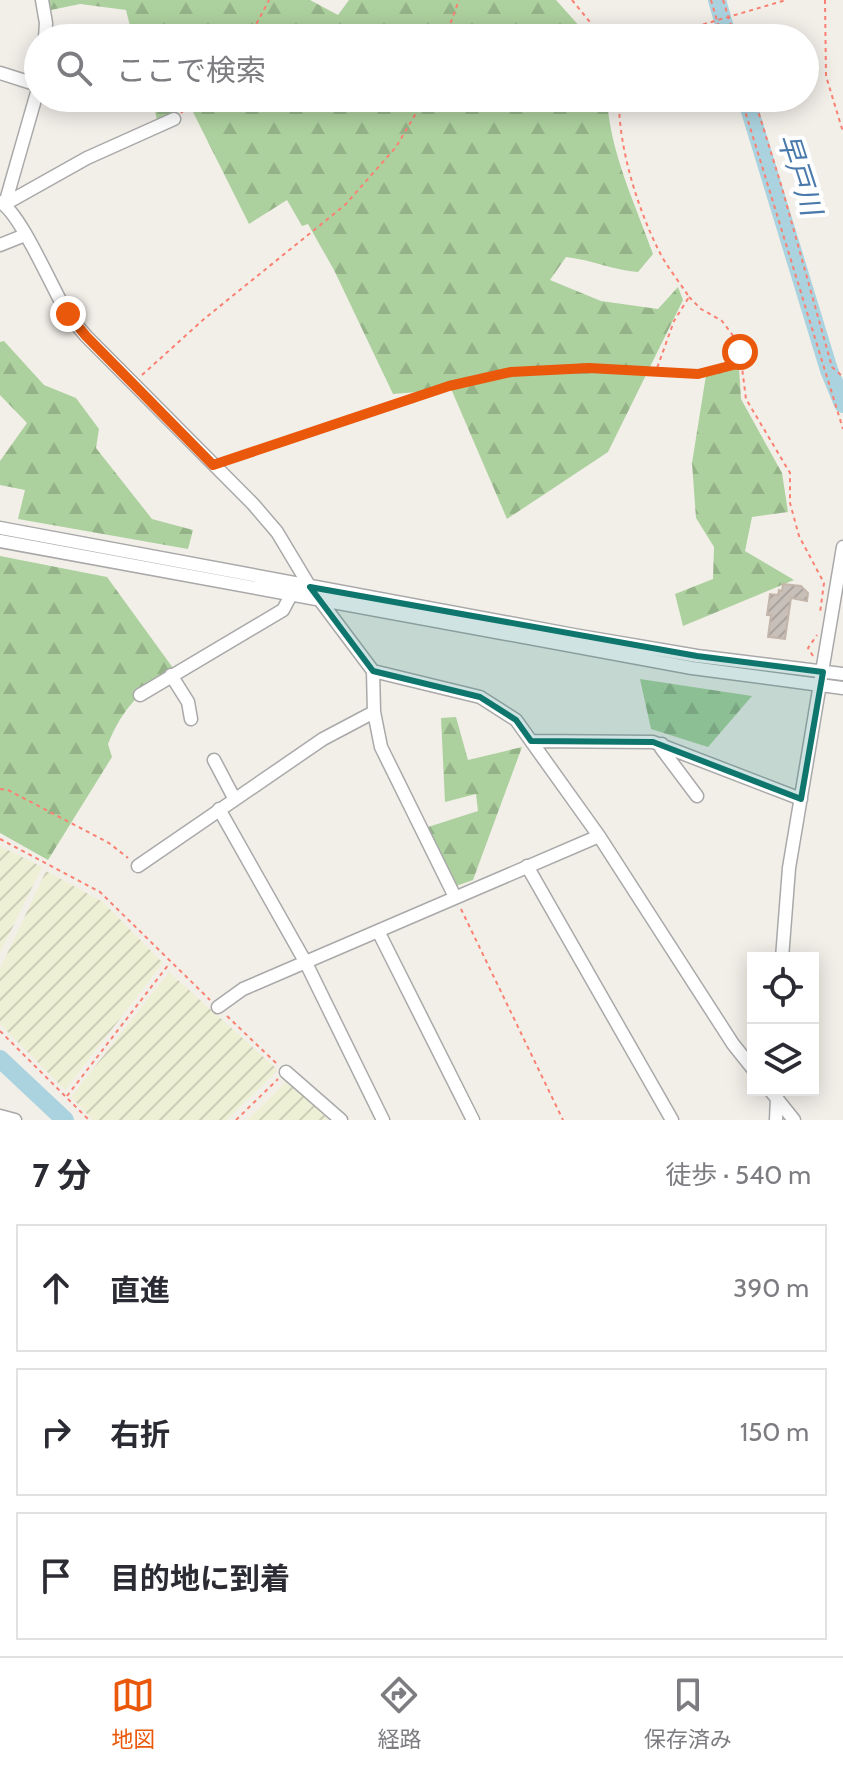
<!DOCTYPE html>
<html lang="ja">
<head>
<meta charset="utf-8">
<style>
  :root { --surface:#fff; --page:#f2f2f3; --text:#2b2b33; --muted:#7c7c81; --line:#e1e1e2; --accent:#ea580c }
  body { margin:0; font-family:Cabin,"Noto Sans JP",sans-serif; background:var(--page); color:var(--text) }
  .controls { position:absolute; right:24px; bottom:24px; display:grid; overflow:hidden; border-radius:0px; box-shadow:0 4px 20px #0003 }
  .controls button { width:72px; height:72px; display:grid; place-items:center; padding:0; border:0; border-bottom:2px solid var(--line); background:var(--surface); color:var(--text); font:40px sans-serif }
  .stop { position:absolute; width:24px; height:24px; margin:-18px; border:6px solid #ea580c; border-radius:50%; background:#fff }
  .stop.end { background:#ea580c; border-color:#fff; box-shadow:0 2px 8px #0008 }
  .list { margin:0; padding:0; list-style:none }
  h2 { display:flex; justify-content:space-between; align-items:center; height:104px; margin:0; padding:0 32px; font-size:34px }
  h2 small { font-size:26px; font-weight:400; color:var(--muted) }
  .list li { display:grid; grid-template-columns:52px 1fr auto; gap:24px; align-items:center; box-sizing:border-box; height:128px; margin:0 16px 16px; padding:0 16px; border:2px solid var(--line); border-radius:0px }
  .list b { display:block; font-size:30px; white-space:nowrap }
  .list em { font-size:26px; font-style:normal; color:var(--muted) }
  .icon { flex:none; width:44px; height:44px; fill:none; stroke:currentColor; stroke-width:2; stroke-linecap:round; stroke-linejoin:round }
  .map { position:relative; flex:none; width:843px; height:1120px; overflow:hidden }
  .search { position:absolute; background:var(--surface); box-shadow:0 4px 20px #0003; left:24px; right:24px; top:24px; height:88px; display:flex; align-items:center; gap:20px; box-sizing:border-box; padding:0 28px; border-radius:44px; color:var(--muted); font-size:30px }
  .sheet { height:536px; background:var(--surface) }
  nav { display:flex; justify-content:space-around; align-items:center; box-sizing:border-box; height:112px; border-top:2px solid var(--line); background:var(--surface); font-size:22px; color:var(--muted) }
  nav a { display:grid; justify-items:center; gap:4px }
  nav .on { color:var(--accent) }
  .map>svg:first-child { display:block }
</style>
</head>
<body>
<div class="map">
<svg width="843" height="1120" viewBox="0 0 843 1120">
  <defs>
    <pattern id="farmland-furrows" width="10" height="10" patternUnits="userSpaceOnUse" patternTransform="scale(2)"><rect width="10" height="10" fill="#eef0d5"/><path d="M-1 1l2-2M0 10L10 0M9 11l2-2" fill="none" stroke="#ccceb7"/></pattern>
    <pattern id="forest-firs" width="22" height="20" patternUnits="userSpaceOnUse" patternTransform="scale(2)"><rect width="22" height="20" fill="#add19e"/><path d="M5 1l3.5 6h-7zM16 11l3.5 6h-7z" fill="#95b388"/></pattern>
    <pattern id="building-hatch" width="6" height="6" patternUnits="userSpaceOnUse" patternTransform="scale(2)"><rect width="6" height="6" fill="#c7bfb8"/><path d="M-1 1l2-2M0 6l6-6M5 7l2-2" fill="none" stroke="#aba49e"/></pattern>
  </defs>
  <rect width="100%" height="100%" fill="#f2efe9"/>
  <path fill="url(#farmland-furrows)" d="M0,846L42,867L0,953Z
    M46,871L103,902L163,963L65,1090L0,1024V969Z
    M169,972L278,1070L227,1120H93L71,1097Z
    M288,1080L329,1120H247Z"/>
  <path fill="url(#forest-firs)" d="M49,0H310L338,15L349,0H556L590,38H127L130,26L126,10L80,4L51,10Z
    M152,98H607C610,153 635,203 653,254L638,272C613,270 592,260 566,257L550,280L601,301L658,309L678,287L683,300L608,452L507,519L449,384L418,392L393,394L334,270L308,224L302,226L287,200L249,224L190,106L157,120Z
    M4,341L44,385L76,398L99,429L96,448L152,519L193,530L188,549L18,519L25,490L0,485V461L27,423L0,395V342Z
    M739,368L741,399L782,473L788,512L752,517L745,551L794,580L683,626L675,594L713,579L714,547L696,518L692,463L707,369Z
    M0,556L107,577L173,668C140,693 124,705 108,744L112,757L48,860L0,833Z
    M640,679L752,696L708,747L651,729Z
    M456,717L468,760L522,747L473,880L456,886L428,827L478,811L476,794L445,802L441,718Z"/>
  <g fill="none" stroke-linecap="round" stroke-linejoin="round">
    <path stroke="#aad3df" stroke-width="18" d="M717,0L728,38
      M746,98L829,370L843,404
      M0,1059L65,1120"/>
  </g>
  <path fill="url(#building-hatch)" stroke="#c4b6ab" stroke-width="2" d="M783,584L801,586L808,593L807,601L791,598L785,639L768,637L771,615H767L770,594L778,595L779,590L782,591Z"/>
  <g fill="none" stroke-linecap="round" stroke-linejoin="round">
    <defs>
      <path id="minor" d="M42,0L46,23L45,38
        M0,73L38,85
        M0,202C20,212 52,288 66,311C72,320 79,328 86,336L253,504L277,532L310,587L373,671L374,712L381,747L455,897
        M5,204L87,158L174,119
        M5,204L38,89
        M0,245L25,235
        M0,528L574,635L697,656L843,674
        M0,541L692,668L843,688
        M373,671L480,697L516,720L599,836L733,1044L753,1069
        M171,675L188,702L191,719
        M140,695L283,610L291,595
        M531,741L653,742L801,799
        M662,744L661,748L697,796
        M214,760L234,798
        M219,809L306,963L383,1120
        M138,866L323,739L374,712
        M527,866L672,1120
        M378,931L473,1120
        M782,958L789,868L843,547
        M218,1007L243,989L599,836
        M286,1072L341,1120
        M770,1090L794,1120
        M0,1116L15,1120
        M776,1120L777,1097"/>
    </defs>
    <use href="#minor" stroke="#a9a9a9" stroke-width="15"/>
    <path stroke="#fa8072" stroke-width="2" stroke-dasharray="4 4" stroke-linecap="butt" d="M572,0L603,38
      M711,0L722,38
      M723,0L735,38
      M825,0L826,76L843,132
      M249,38L269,0
      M445,38L459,0
      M657,38L786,0
      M619,98C618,145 637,207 658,249C666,266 679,281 689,297L674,321L656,371
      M741,98L843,429
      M754,98L782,188L832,367L843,377
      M181,113L197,98
      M689,297L701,309L722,321L734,337L740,352L746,399L790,473V503L799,536L824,583L820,613
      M142,375L204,319L345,205L396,147L425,98
      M226,460L449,386L511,372L589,368L698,374L741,363
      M813,656L808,648L817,635
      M0,789L8,790L109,843L128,858
      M0,839L100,892L210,1000
      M461,909L563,1120
      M227,1016L277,1064
      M0,1031L89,1120
      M67,1096L169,964
      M236,1120L278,1079"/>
    <use href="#minor" stroke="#fff" stroke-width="12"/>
  </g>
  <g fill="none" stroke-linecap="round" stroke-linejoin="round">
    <path stroke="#ea580c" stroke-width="10" d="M68,314L86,336L213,465L449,386L511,372L589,368L698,374L741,363L740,352"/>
  </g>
  <path fill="#0f766e" fill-opacity="0.2" stroke="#0f766e" stroke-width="6" stroke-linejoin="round" d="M310,587L697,656L823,672L801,799L653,742L531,741L516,720L480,697L373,671Z"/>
  <g text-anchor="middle" stroke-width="8" stroke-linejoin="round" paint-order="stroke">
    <g font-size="28" font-style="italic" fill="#4a7aab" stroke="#fff">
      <text transform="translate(800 174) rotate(72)" y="10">早戸川</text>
    </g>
  </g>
</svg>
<div class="controls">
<button><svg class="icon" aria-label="locate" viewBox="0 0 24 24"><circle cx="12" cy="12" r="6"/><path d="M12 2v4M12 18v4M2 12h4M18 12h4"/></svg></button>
<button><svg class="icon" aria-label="layers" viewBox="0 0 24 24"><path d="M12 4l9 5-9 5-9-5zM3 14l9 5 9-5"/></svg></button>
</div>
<div class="stop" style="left:740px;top:352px"></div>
<div class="stop end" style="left:68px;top:314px"></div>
<div class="search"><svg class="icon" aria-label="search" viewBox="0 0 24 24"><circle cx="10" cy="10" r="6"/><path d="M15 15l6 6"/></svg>ここで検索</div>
</div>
<section class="sheet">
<h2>7 分<small>徒歩 · 540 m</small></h2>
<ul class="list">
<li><svg class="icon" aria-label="ahead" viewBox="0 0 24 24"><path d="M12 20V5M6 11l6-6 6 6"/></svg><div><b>直進</b></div><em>390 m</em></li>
<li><svg class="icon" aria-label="right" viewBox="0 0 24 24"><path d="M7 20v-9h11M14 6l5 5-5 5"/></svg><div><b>右折</b></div><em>150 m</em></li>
<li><svg class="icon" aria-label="arrive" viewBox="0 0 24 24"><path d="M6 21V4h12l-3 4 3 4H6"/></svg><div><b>目的地に到着</b></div></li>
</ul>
</section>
<nav>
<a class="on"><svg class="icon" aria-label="map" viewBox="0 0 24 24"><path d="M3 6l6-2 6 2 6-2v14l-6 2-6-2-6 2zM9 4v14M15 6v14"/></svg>地図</a>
<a><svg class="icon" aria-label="directions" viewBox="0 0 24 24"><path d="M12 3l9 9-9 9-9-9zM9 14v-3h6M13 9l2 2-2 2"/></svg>経路</a>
<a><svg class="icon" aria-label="saved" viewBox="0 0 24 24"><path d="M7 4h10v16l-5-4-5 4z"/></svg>保存済み</a>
</nav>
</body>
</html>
